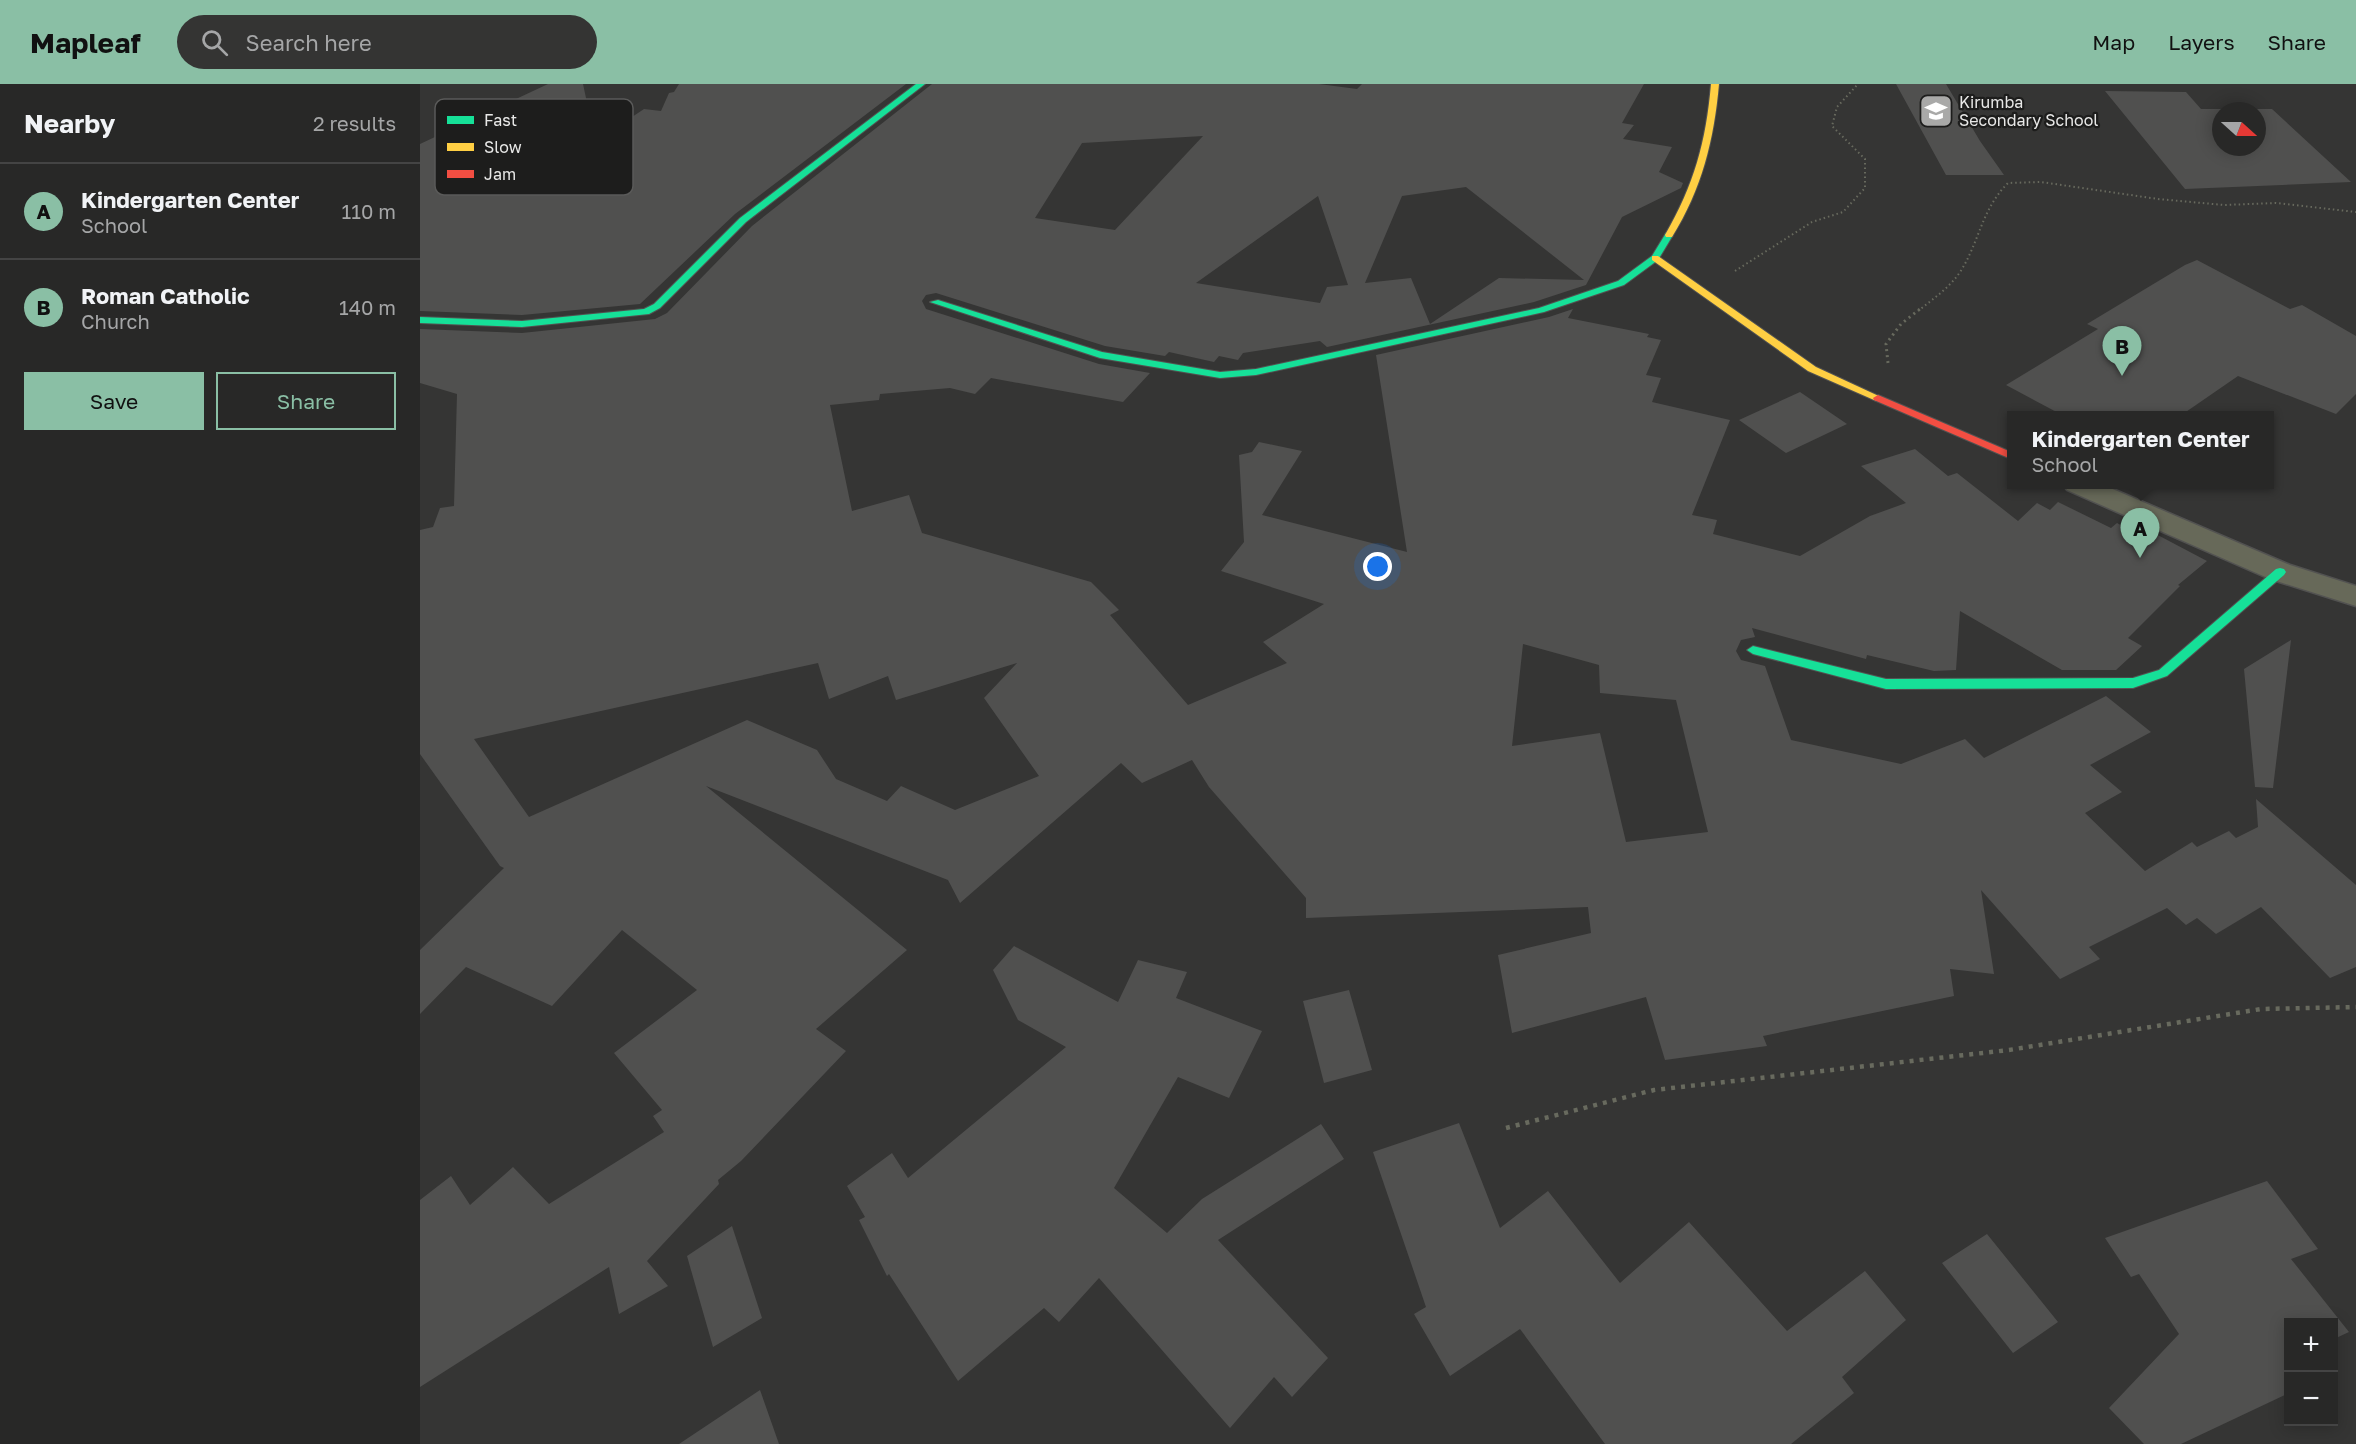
<!DOCTYPE html>
<html lang="en">
<head>
<meta charset="utf-8">
<style>
  :root { --surface:#282827; --page:#343433; --text:#f1f3f6; --muted:#a5a6a7; --line:#444; --accent:#8abfa5 }
  body { margin:0; font-family:"Golos Text",sans-serif; background:var(--page); color:var(--text) }
  .controls { position:absolute; right:18px; bottom:18px; display:grid; overflow:hidden; border-radius:0px; box-shadow:0 3px 15px #0003 }
  .controls button { width:54px; height:54px; display:grid; place-items:center; padding:0; border:0; border-bottom:2px solid var(--line); background:var(--surface); color:var(--text); font:30px sans-serif }
  .compass { position:absolute; left:1792px; top:18px; width:54px; height:54px; border-radius:50%; background:var(--surface); box-shadow:0 3px 15px #0003; rotate:111deg }
  .you { position:absolute; left:958px; top:483px; width:21px; height:21px; margin:-15px; border:4px solid #fff; border-radius:50%; background:#1a73e8; box-shadow:0 0 0 9px #1a73e833 }
  .badge { display:grid; place-items:center; width:39px; height:39px; border-radius:50%; background:var(--accent); color:#111; font-size:20px; font-weight:700 }
  .pin { position:absolute; translate:-50% -50px; filter:drop-shadow(0 2px 3px #0008) }
  .pin::after { content:''; position:absolute; top:32px; width:21px; height:18px; background:inherit; clip-path:polygon(0 0,100% 0,50% 100%) }
  .popup { position:absolute; left:1587px; top:327px; width:267px; height:78px; box-sizing:border-box; display:grid; place-content:center; border-radius:0px; background:var(--surface); filter:drop-shadow(0 2px 4px #0005); font-size:20px; white-space:nowrap; color:var(--muted) }
  .popup b { font-size:22px; color:var(--text) }
  .popup::after { content:''; position:absolute; left:50%; top:100%; margin-left:-12px; border:12px solid transparent; border-top-color:var(--surface) }
  .list { margin:0; padding:0; list-style:none }
  h2 { display:flex; justify-content:space-between; align-items:center; height:78px; margin:0; padding:0 24px; font-size:26px }
  h2 small { font-size:20px; font-weight:400; color:var(--muted) }
  .list li { display:grid; grid-template-columns:39px 1fr auto; gap:18px; align-items:center; box-sizing:border-box; height:96px; padding:0 24px; border-top:2px solid var(--line) }
  .list b { display:block; font-size:22px; white-space:nowrap }
  .list p { margin:0; font-size:20px; white-space:nowrap; color:var(--muted) }
  .list em { font-size:20px; font-style:normal; color:var(--muted) }
  .actions { display:flex; gap:12px; padding:18px 24px }
  .actions a { flex:1; padding:14px 0; border:2px solid var(--accent); border-radius:0px; text-align:center; font-size:21px; color:var(--accent) }
  .actions .main { background:var(--accent); color:#111 }
  .icon { flex:none; width:33px; height:33px; fill:none; stroke:currentColor; stroke-width:2; stroke-linecap:round; stroke-linejoin:round }
  .map { position:relative; flex:none; width:1936px; height:1360px; overflow:hidden }
  header { display:flex; align-items:center; gap:36px; box-sizing:border-box; height:84px; padding:0 30px; background:var(--accent); color:#111 }
  header strong { font-size:28px }
  nav { display:flex; gap:33px; margin-inline-start:auto; font-size:21px }
  .search { width:420px; height:54px; background:var(--page); display:flex; align-items:center; gap:15px; box-sizing:border-box; padding:0 21px; border-radius:33px; color:var(--muted); font-size:22px }
  main { display:flex }
  aside { flex:1; background:var(--surface) }
  .map>svg:first-child { display:block }
</style>
</head>
<body>
<header>
<strong>Mapleaf</strong>
<div class="search"><svg class="icon" aria-label="search" viewBox="0 0 24 24"><circle cx="10" cy="10" r="6"/><path d="M15 15l6 6"/></svg>Search here</div>
<nav><a>Map</a><a>Layers</a><a>Share</a></nav>
</header>
<main>
<aside>
<h2>Nearby<small>2 results</small></h2>
<ul class="list">
<li><span class="badge">A</span><div><b>Kindergarten Center</b><p>School</p></div><em>110 m</em></li>
<li><span class="badge">B</span><div><b>Roman Catholic</b><p>Church</p></div><em>140 m</em></li>
</ul>
<div class="actions"><a class="main">Save</a><a>Share</a></div>
</aside>
<div class="map">
<svg width="1936" height="1360" viewBox="0 0 1936 1360">
  <rect width="100%" height="100%" fill="#353534"/>
  <path fill="#50504f" fill-rule="evenodd" d="M128,0H163L169,28L212,33L224,25L241,27L249,9L254,8L259,0H486L315,130L220,220L102,231L0,227V60Z
    M512,0H899L937,5L942,0H1224L1202,39L1214,41L1203,55L1252,63L1239,88L1263,99L1261,104L1202,133L1166,201L1114,218L907,263L900,257L823,269L818,276L799,272L794,278L749,268L745,272L685,262L516,209L506,211L502,217L506,225L679,280L730,289L703,318L571,294L555,310L530,304L460,310L459,316L410,321L432,427L489,411L502,449L671,498L699,526L690,531L768,621L867,579L843,558L904,520L801,487L824,458L819,371L832,368L839,358L882,367L842,431L987,468L956,271L1129,233L1153,225L1148,234L1229,250L1227,253L1241,256L1226,291L1241,294L1232,318L1310,336L1272,431L1297,436L1293,450L1380,472L1450,432L1486,419L1441,382L1495,365L1528,392L1537,389L1598,437L1617,419L1630,426L1638,418L1691,444L1697,439L1724,454L1732,448L1787,477L1758,501L1760,502L1708,554L1722,562L1696,586H1642L1540,527L1536,586L1514,587L1447,571L1446,575L1332,544L1335,553L1321,556L1316,567L1321,576L1345,582L1371,656L1481,680L1545,655L1564,674L1686,612L1731,648L1670,681L1702,708L1665,729L1725,787L1772,758L1777,763L1809,747L1816,754L1838,743L1836,715L1936,801V883L1910,894L1841,823L1796,850L1777,834L1766,841L1747,824L1669,863L1680,875L1640,895L1561,806L1574,890L1530,885L1534,912L1343,952L1347,962L1245,976L1226,913L1092,949L1078,871L1171,849L1168,823L886,834V814L789,703L772,676L722,699L701,679L540,819L528,796L286,702L487,866L396,945L426,967L321,1077L298,1096L299,1100L227,1177L248,1202L199,1230L189,1183L0,1303V1116L31,1092L50,1121L93,1083L129,1120L244,1048L233,1032L242,1026L194,969L277,906L202,846L132,922L46,883L0,930V866L84,784L80,782L0,670V446L13,443L20,424L34,422L37,310L0,299V245L102,249L235,235L247,229L332,142ZM783,52L695,146L615,134L662,59ZM1046,103L1164,196L1079,194L1010,240L991,194L945,199L982,112ZM898,112L928,201L907,203L900,219L776,199ZM1103,560L1179,581L1180,609L1256,616L1288,748L1206,758L1180,649L1092,662ZM398,579L409,615L468,592L476,616L597,579L564,614L619,692L535,726L481,702L467,717L416,695L397,666L327,636L109,733L54,655Z
    M1476,0H1526L1560,57L1584,91H1526Z
    M1685,7L1766,8L1781,25H1852L1931,98L1765,105ZM1801,27H1837V63H1801Z
    M1777,176L1870,225L1882,221L1936,252V310L1916,330L1818,292L1760,332H1644L1586,301L1678,245L1667,240L1765,181Z
    M1380,308L1427,340L1366,369L1319,336Z
    M1871,556L1853,704L1835,703L1824,585Z
    M594,862L698,918L718,876L767,888L756,914L842,947L809,1014L758,993L694,1104L747,1149L782,1115L901,1040L924,1075L798,1156L908,1274L872,1313L854,1293L810,1344L679,1194L639,1238L624,1224L538,1297L469,1190L467,1192L439,1136L445,1133L427,1102L472,1069L488,1094L646,963L598,936L573,886Z
    M929,906L952,986L904,999L883,917Z
    M1039,1039L1080,1144L1128,1107L1200,1199L1269,1138L1367,1247L1445,1187L1486,1236L1422,1293L1434,1309L1371,1360H1185L1100,1245L1030,1292L994,1230L1006,1223L953,1068Z
    M1847,1097L1898,1165L1871,1175L1929,1248L1914,1255V1239H1869V1309L1761,1360H1724L1689,1324L1759,1250L1719,1190L1711,1193L1685,1154Z
    M312,1142L342,1234L293,1263L267,1172Z
    M1567,1150L1638,1238L1593,1269L1522,1179Z
    M340,1306L359,1360H259Z"/>
  <g fill="none" stroke-linecap="round" stroke-linejoin="round">
    <defs>
      <path id="street" d="M1643,400H1681L1870,481L1936,502V522L1850,495L1647,406Z"/>
      <path id="fast" d="M496,0H505L326,138L240,224L229,230L102,243L0,239V233L102,237L224,225L234,220L320,134Z
        M1249,148L1253,151L1238,176L1204,201L1124,228L836,291L800,294L680,274L510,218L518,216L682,268L800,288L836,285L1119,224L1198,197L1232,172L1246,149Z
        M1860,484L1864,485L1866,488L1864,491L1747,592L1713,604L1466,605L1333,570L1327,566L1333,562L1466,595L1713,594L1739,586L1856,485Z"/>
      <path id="slow" d="M1291,0H1299C1294,56 1282,105 1252,153H1246L1245,151C1274,101 1286,58 1291,0Z
        M1232,172H1238L1396,283L1463,314L1458,317L1454,316L1388,287L1232,176Z"/>
      <path id="jam" d="M1458,311L1591,368V375L1454,316L1453,314Z"/>
    </defs>
    <use href="#street" stroke="#525251" stroke-width="3"/>
    <use href="#fast" stroke="#525251" stroke-width="2"/>
    <use href="#slow" stroke="#525251" stroke-width="2"/>
    <use href="#jam" stroke="#525251" stroke-width="2"/>
    <path stroke="#686a5e" stroke-width="2" stroke-dasharray="1.5 3" stroke-linecap="butt" d="M1315,187L1392,138L1423,128L1445,104V75L1412,42L1417,23L1438,0
      M1498,227C1514,214 1531,203 1542,185C1560,155 1562,125 1588,99L1621,98L1738,115L1804,121L1856,119L1936,128"/>
    <path stroke="#686a5e" stroke-width="3" stroke-dasharray="2 4" stroke-linecap="butt" d="M1468,279L1466,260L1481,240L1500,225"/>
    <path stroke="#686a5e" stroke-width="4.5" stroke-dasharray="4 6" stroke-linecap="butt" d="M1086,1044L1234,1006L1589,966L1841,925L1936,923"/>
    <use href="#street" fill="#676959" fill-rule="evenodd"/>
    <use href="#fast" fill="#16e098" fill-rule="evenodd"/>
    <use href="#slow" fill="#ffcf43" fill-rule="evenodd"/>
    <use href="#jam" fill="#f24e42" fill-rule="evenodd"/>
  </g>
  <defs>
    <symbol id="school-square" viewBox="-11 -11 22 22"><rect x="-9" y="-9" width="18" height="18" rx="4" fill="#a9a9a8" stroke="#1d1d1c"/><path d="M0-5L7-2L0 1L-7-2ZM-4 1L0 2.5L4 1V4Q0 6-4 4Z" fill="#fff"/></symbol>
  </defs>
  <g fill-rule="evenodd">
    <use href="#school-square" x="1497" y="8" width="38" height="38"/>
  </g>
  <g text-anchor="middle" stroke-width="4.5" stroke-linejoin="round" paint-order="stroke">
    <g font-size="16" fill="#e8e8e7" stroke="#1d1d1c" text-anchor="start">
      <text x="1539" y="24">Kirumba<tspan x="1539" dy="18">Secondary School</tspan></text>
    </g>
  </g>
  <rect x="15" y="15" width="198" height="96" rx="9" fill="#1d1d1c" stroke="#5a5a59" stroke-width="1.5"/>
  <rect x="27" y="32" width="27" height="8" fill="#16e098"/>
  <rect x="27" y="59" width="27" height="8" fill="#ffcf43"/>
  <rect x="27" y="86" width="27" height="8" fill="#f24e42"/>
  <g font-size="16" fill="#e8e8e7">
    <text x="64" y="42">Fast</text>
    <text x="64" y="69">Slow</text>
    <text x="64" y="96">Jam</text>
  </g>
</svg>
<div class="controls">
<button>+</button>
<button>−</button>
</div>
<svg class="compass" viewBox="-18 -18 36 36"><path d="M0-13l5 13h-10z" fill="#e53935"/><path d="M0 13l5-13h-10z" fill="#a5a6a7"/></svg>
<div class="you"></div>
<div class="pin badge" style="left:1720px;top:474px">A</div>
<div class="popup"><b>Kindergarten Center</b>School</div>
<div class="pin badge" style="left:1702px;top:292px">B</div>
</div>
</main>
</body>
</html>
